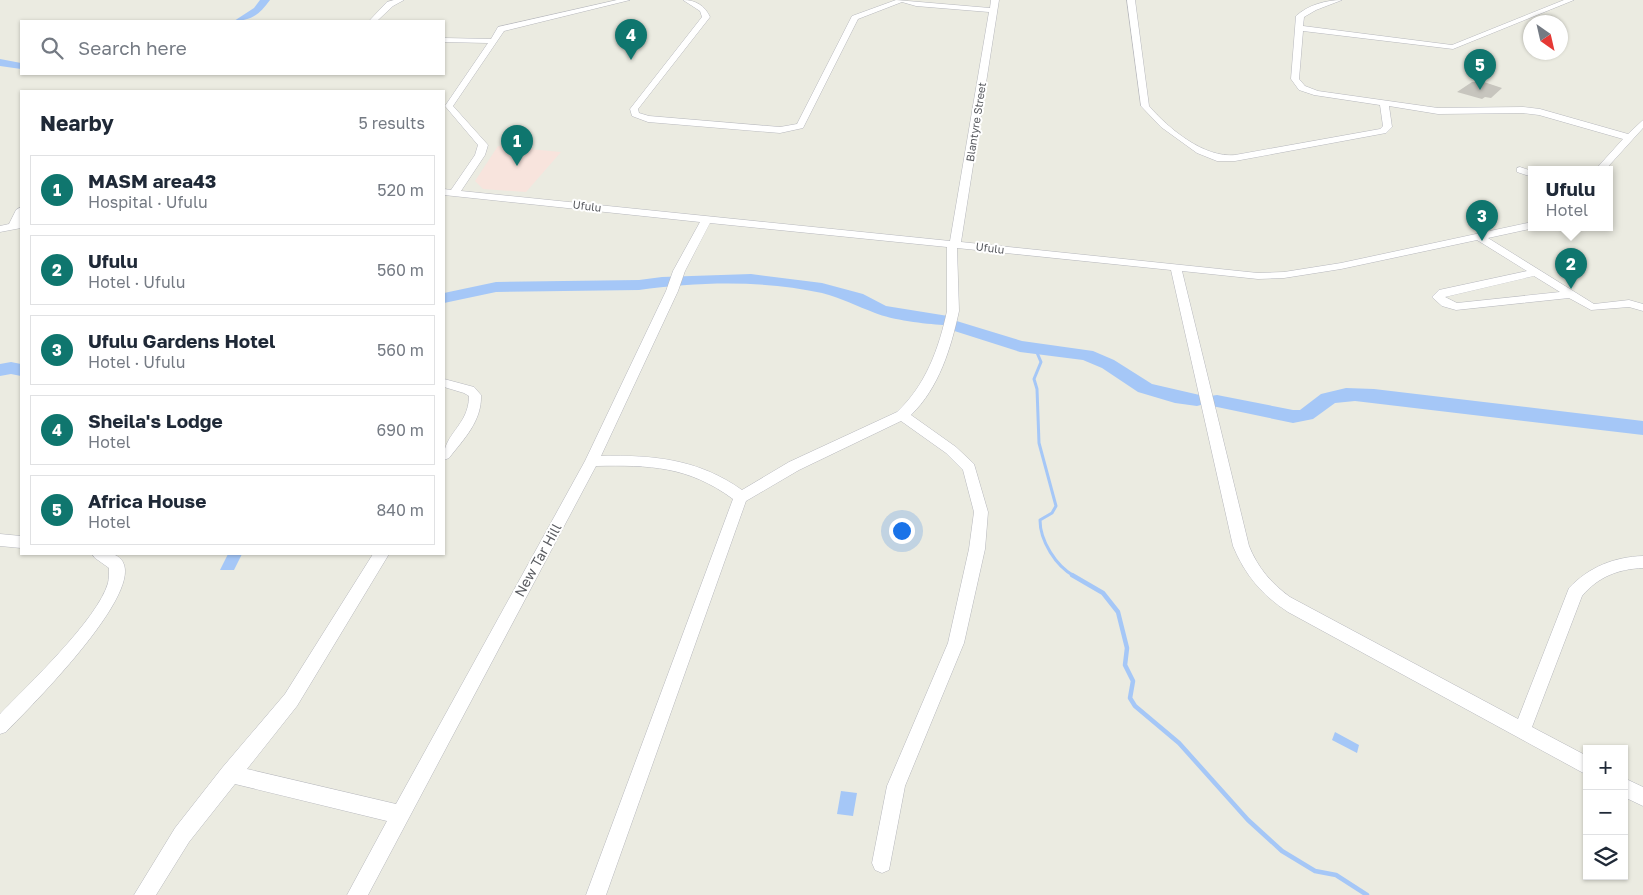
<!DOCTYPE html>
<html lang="en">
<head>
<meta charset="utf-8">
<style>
  :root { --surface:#fff; --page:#f2f2f3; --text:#1f2937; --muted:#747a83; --line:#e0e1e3; --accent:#0f766e }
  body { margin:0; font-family:"Golos Text",sans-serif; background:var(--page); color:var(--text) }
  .controls { position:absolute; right:15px; bottom:15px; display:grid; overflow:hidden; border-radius:0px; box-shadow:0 1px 4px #0004 }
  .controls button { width:45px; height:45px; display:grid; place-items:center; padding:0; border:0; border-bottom:1px solid var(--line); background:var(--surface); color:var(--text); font:25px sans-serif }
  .compass { position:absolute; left:1523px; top:15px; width:45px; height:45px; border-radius:50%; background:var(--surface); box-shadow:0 1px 4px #0004; rotate:146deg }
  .you { position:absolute; left:901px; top:530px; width:18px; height:18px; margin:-12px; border:4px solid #fff; border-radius:50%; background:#1a73e8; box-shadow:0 0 0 8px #1a73e833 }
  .badge { display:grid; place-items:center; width:32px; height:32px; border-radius:50%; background:var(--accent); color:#fff; font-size:16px; font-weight:700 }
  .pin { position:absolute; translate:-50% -41px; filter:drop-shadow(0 1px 2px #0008) }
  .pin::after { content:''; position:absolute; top:26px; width:18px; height:15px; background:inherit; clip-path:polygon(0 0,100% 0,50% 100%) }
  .popup { position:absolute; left:1528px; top:166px; width:85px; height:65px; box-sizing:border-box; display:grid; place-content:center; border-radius:0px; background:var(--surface); filter:drop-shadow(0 1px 4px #0005); font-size:16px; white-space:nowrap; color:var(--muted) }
  .popup b { font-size:19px; color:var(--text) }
  .popup::after { content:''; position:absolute; left:50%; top:100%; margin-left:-10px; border:10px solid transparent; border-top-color:var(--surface) }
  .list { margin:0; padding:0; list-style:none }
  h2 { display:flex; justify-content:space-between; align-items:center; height:65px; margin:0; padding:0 20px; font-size:21px }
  h2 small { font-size:16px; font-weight:400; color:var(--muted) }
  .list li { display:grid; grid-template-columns:32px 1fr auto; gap:15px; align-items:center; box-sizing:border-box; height:70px; margin:0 10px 10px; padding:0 10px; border:1px solid var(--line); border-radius:0px }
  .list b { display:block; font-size:19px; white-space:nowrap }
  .list p { margin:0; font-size:16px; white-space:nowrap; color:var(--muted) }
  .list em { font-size:16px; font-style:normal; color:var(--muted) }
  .icon { flex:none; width:28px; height:28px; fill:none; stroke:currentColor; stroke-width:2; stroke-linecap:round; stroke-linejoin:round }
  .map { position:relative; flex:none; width:1643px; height:895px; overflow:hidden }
  .search { position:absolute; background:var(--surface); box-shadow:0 1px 4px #0004; left:20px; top:20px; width:425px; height:55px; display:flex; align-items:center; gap:12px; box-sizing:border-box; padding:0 18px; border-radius:0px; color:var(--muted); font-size:19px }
  .panel { position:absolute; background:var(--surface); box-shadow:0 1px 4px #0004; left:20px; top:90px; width:425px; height:465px; border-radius:0px }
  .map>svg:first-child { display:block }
</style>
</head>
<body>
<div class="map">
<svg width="1643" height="895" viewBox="0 0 1643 895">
  <rect width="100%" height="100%" fill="#ebebe1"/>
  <path fill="#f8e4dd" d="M498,146L561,152L526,192L483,189L475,181Z"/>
  <path fill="#a5c7f7" d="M228,554H242L234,570H220Z
    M1335,732L1359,745L1357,753L1332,740Z
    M841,791L857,793L853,816L837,814Z"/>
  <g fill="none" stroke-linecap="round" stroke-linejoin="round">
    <path stroke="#a5c7f7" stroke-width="3" d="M1035,348L1041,362L1034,379L1037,389L1039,443L1056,506L1052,513L1040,520C1040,541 1056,566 1074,576"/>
    <path stroke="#a5c7f7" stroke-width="4.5" d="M1072,575L1103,593L1118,612L1127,648L1125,665L1133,681L1130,698L1135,706L1179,743L1248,820L1282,851L1315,871L1336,875L1367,895"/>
    <path fill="#a5c7f7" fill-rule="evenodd" d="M260,0H270C260,14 251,21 234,21L254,8Z
      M0,59L21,63V69L0,66Z
      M751,274L822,283L863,294L886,306L948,316L950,319L1022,341L1093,351L1114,360L1152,384L1204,396L1206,400L1204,404L1197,406L1175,403L1138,392L1102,368L1083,360L1020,352L945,328L943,325C925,324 892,320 875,313C857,306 841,298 822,293C763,280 698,282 639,290L496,292L444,303V293L496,282L639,280L662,277Z
      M11,362L21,364V376L11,374L0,376V364Z
      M1346,388L1374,389L1643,421V435L1355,401L1335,403L1313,419L1293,423L1217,407L1210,406L1208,401L1210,396L1217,395L1293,410H1300L1321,394Z"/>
  </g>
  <path fill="#c7c5be" d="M1472,82H1484L1502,88L1491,98L1485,97L1482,99L1457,92Z"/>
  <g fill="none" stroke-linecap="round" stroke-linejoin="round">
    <defs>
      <path id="minor" d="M394,0H404L393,6L377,21H369L387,2Z
        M617,0H630L504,31L453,106L488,145L485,155L461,191L950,241L989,12L916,6L902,2L858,19L803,128L780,133L648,122L632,116L630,109L702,17L700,11L683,0C696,0 705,6 710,17L638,109L639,113L649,116L780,127L797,124L852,16L896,0L990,8L991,0H999L961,242L1258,273L1284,272L1341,263L1532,222L1534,228L1488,238L1594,304L1629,300L1643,304V311L1629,307L1591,310L1569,298L1456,310L1442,306L1432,297L1439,290L1527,271L1477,240L1341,269L1284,278L1258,279L1182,271L1249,546C1258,568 1271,583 1290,597L1518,719L1569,588C1589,567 1614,557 1643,556V568C1618,569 1598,577 1582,596L1532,727L1587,756V775L1288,612C1262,595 1245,575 1233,546L1171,270L957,248L959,311C951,348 939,388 911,415L956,447L974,464L988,512L985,549L964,643L905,786L889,870L882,873L875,870L872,863L887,786L948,643L969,549L974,512L963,470L946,453L901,421L799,470L746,501L606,895H586L733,499C688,466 650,465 596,466L368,895H347L387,821L235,784L189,842L156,895H134L175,828L222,768L285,694L373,554H389L297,706L247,769L396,804L585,461L666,291L673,271L700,222L444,195V189L451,190L475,155L478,145L445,106L488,43L444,42V38L491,39L498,27ZM710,223L947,247V311C939,348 926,385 897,412L789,462L742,490C698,459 654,455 601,456L678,291L685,271ZM1534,276L1560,292L1457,303L1445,297Z
        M1127,0H1135L1149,106C1169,129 1204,158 1235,155L1380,129L1383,126L1380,105L1314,95L1299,90L1291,79L1296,16C1308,5 1326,0 1342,0L1316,10L1304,17L1303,26L1452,45L1564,0H1574L1453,49L1303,31L1299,79L1305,86L1318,91L1438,108L1523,107L1540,109L1628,134L1643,120V128L1605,170H1595L1623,139L1539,115L1523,113L1438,114L1389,106L1392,127L1386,133L1235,161H1217L1197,153L1161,127L1141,106Z
        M1520,167L1532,171V177L1517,172V168Z
        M21,207V228L0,232V226L9,224L16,210Z
        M444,379L474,387L481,395C482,421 464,439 449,458L444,460C442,434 469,426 469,396L464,393L444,387Z
        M0,534L21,536V548L0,546Z
        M92,554C99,554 109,552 115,555C163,577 24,713 6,732L0,734V714C27,686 98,619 108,583C109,579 109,573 109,568L95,558Z
        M1624,778L1643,787V806L1624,797Z"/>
    </defs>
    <use href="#minor" stroke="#b7b8bd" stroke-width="1"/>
    <use href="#minor" fill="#fff" fill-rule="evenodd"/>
  </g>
  <g text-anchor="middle" stroke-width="4" stroke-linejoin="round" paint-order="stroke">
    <g font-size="11" fill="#5a5c61" stroke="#fff">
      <text transform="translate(976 122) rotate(-81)" y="4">Blantyre Street</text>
      <text transform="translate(587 206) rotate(7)" y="4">Ufulu</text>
      <text transform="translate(990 248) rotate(7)" y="4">Ufulu</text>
    </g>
    <g font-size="14" fill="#5a5c61" stroke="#fff">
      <text transform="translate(538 560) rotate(-61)" y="5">New Tar Hill</text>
    </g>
  </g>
</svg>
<div class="controls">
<button>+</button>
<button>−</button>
<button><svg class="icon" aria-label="layers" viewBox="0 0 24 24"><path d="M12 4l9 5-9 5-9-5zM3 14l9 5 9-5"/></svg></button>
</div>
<svg class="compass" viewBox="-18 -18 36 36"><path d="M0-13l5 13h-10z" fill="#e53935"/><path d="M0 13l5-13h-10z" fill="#747a83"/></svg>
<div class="you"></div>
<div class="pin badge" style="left:517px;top:166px">1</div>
<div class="pin badge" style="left:1571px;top:289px">2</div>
<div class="popup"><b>Ufulu</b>Hotel</div>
<div class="pin badge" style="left:1482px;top:241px">3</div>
<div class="pin badge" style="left:631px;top:60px">4</div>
<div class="pin badge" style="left:1480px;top:90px">5</div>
<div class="search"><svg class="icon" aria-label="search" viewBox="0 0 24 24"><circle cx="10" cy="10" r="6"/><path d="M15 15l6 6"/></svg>Search here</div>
<section class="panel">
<h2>Nearby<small>5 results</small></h2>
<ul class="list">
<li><span class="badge">1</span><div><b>MASM area43</b><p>Hospital · Ufulu</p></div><em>520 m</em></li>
<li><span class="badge">2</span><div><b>Ufulu</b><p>Hotel · Ufulu</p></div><em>560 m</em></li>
<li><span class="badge">3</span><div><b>Ufulu Gardens Hotel</b><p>Hotel · Ufulu</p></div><em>560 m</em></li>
<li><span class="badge">4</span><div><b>Sheila's Lodge</b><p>Hotel</p></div><em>690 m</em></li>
<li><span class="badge">5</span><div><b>Africa House</b><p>Hotel</p></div><em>840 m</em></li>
</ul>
</section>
</div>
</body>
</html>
